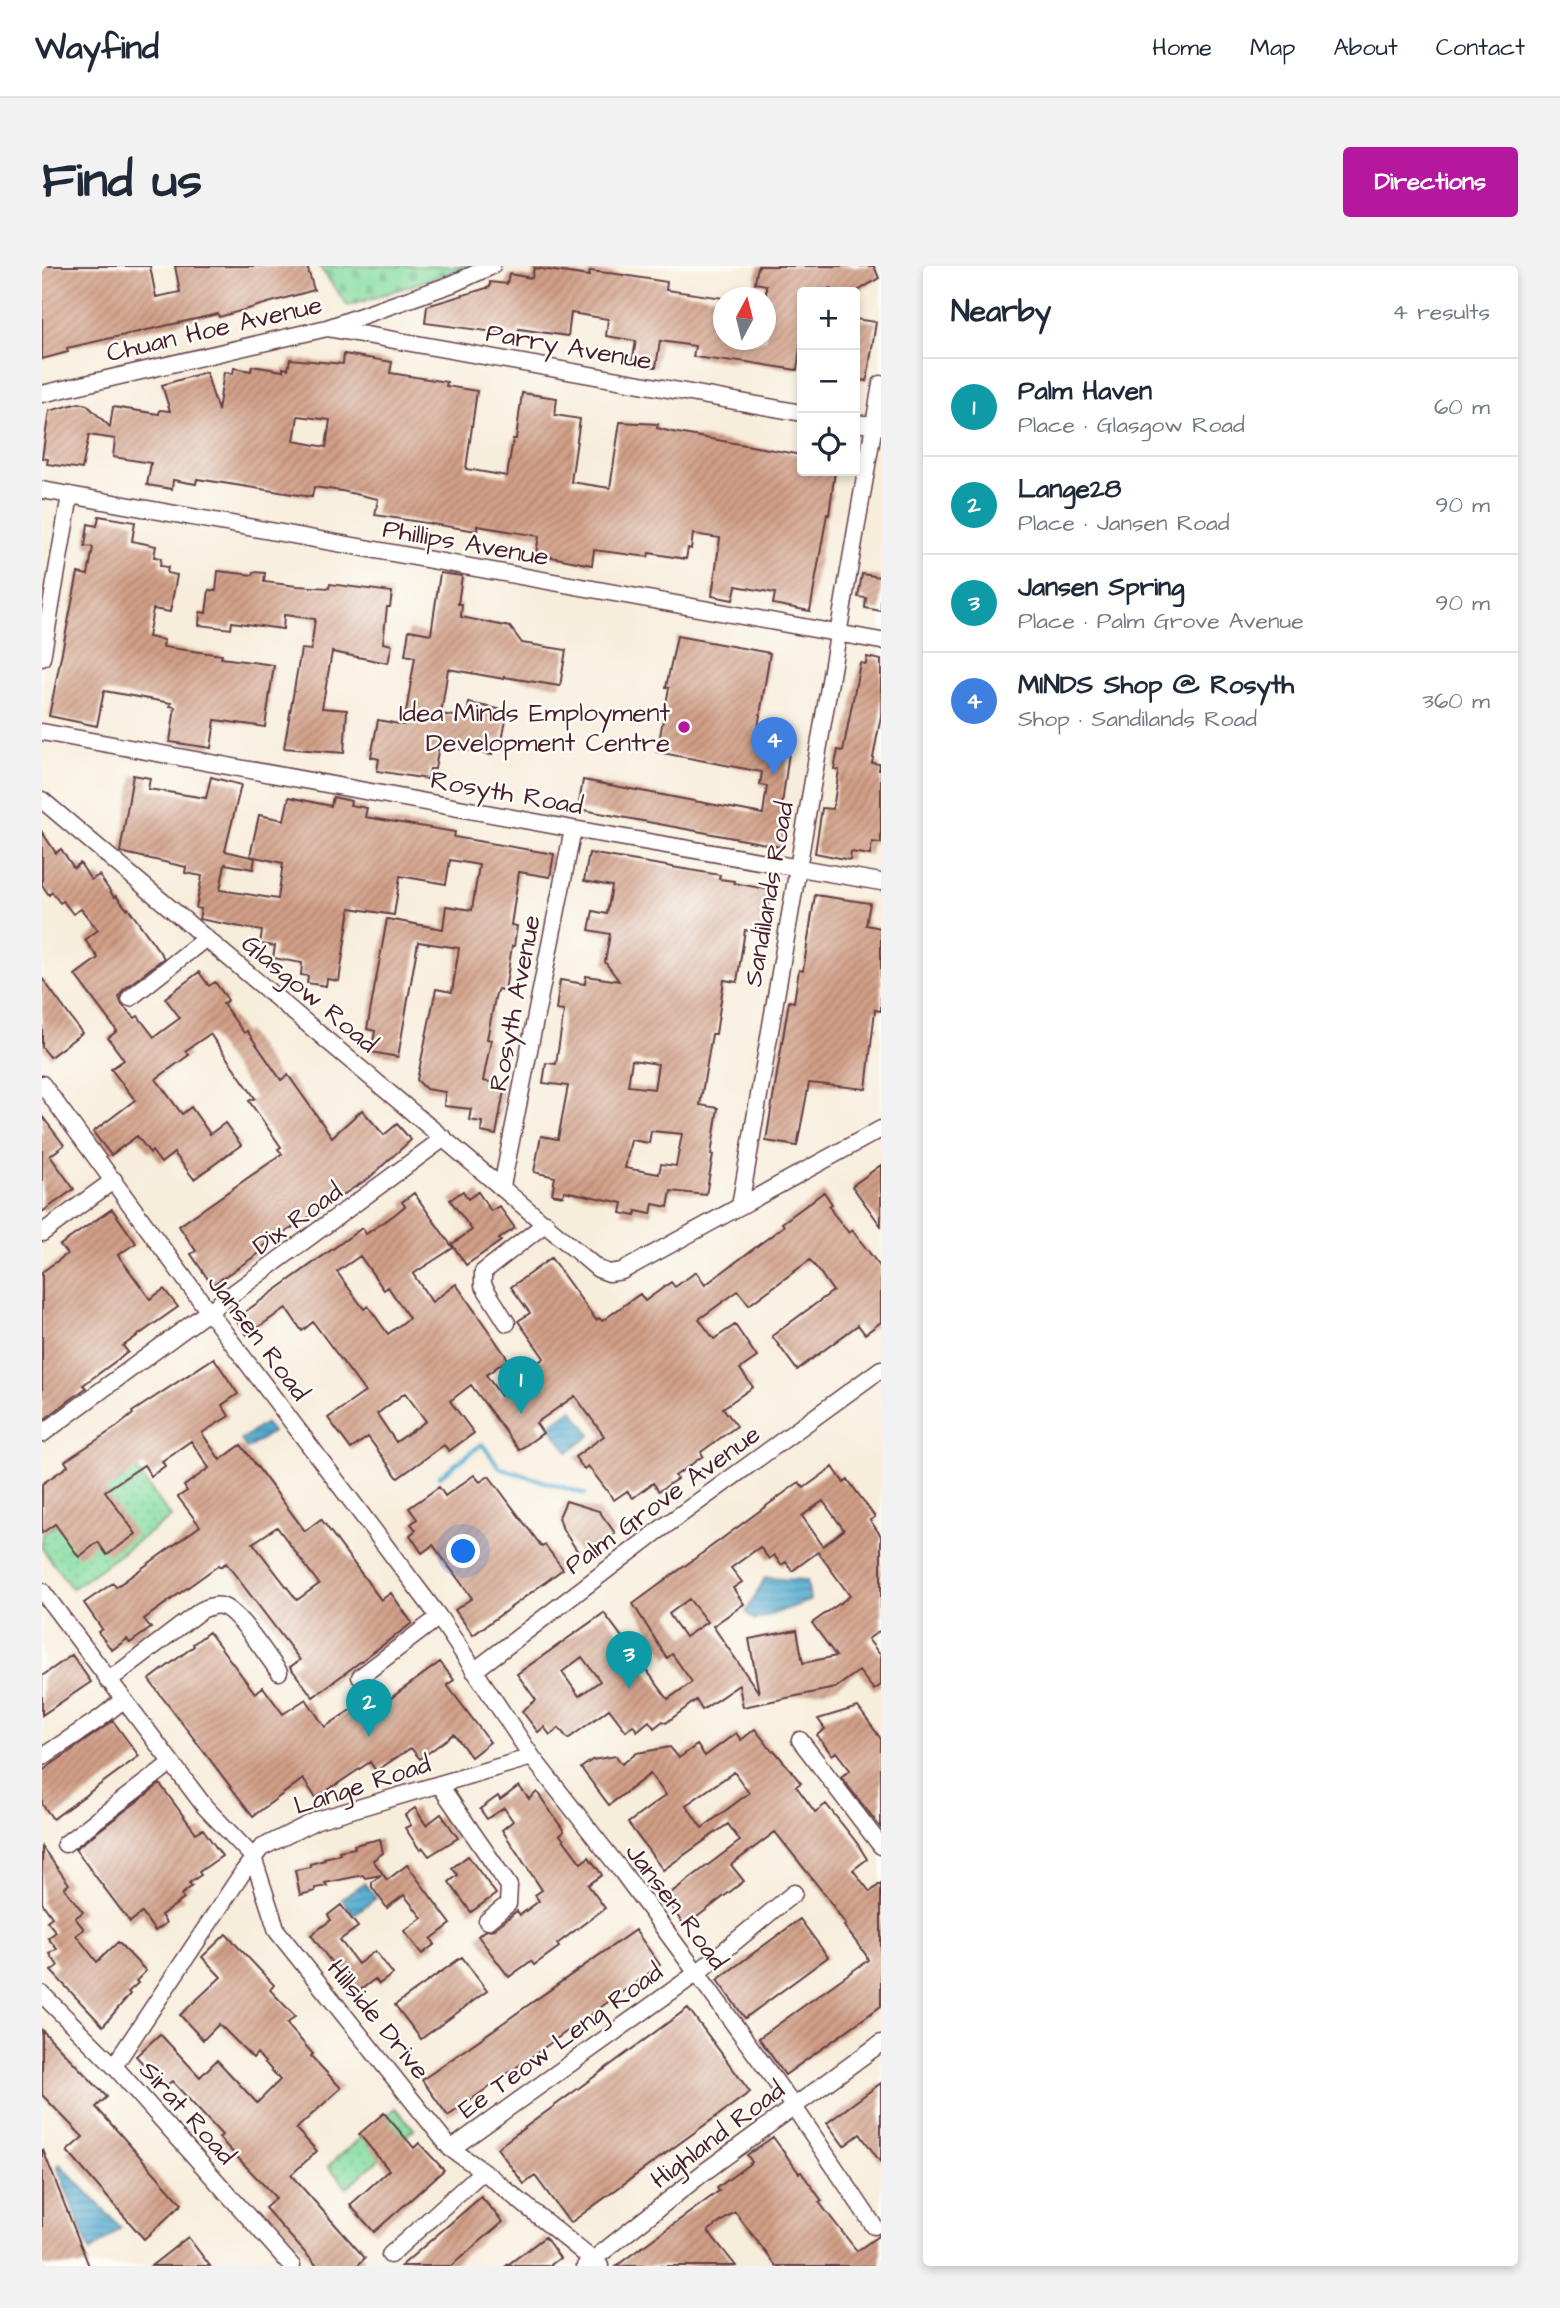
<!DOCTYPE html>
<html lang="en">
<head>
<meta charset="utf-8">
<style>
  :root { --surface:#fff; --page:#f2f2f3; --text:#1f2937; --muted:#747a83; --line:#e0e1e3; --accent:#b5179e }
  body { margin:0; font-family:"Architects Daughter",sans-serif; background:var(--page); color:var(--text) }
  .controls { position:absolute; right:21px; top:21px; display:grid; overflow:hidden; border-radius:7px; box-shadow:0 4px 10px #0003 }
  .controls button { width:63px; height:63px; display:grid; place-items:center; padding:0; border:0; border-bottom:2px solid var(--line); background:var(--surface); color:var(--text); font:35px sans-serif }
  .compass { position:absolute; left:671px; top:21px; width:63px; height:63px; border-radius:50%; background:var(--surface); box-shadow:0 4px 10px #0003; rotate:7deg }
  .you { position:absolute; left:422px; top:1286px; width:24px; height:24px; margin:-18px; border:5px solid #fff; border-radius:50%; background:#1a73e8; box-shadow:0 0 0 10px #1a73e833 }
  .badge { display:grid; place-items:center; width:46px; height:46px; border-radius:50%; background:var(--accent); color:#fff; font-size:23px; font-weight:700 }
  .pin { position:absolute; translate:-50% -58px; filter:drop-shadow(0 2px 4px #0008) }
  .pin::after { content:''; position:absolute; top:37px; width:24px; height:21px; background:inherit; clip-path:polygon(0 0,100% 0,50% 100%) }
  .list { margin:0; padding:0; list-style:none }
  h2 { display:flex; justify-content:space-between; align-items:center; height:91px; margin:0; padding:0 28px; font-size:30px }
  h2 small { font-size:23px; font-weight:400; color:var(--muted) }
  .list li { display:grid; grid-template-columns:46px 1fr auto; gap:21px; align-items:center; box-sizing:border-box; height:98px; padding:0 28px; border-top:2px solid var(--line) }
  .list b { display:block; font-size:26px; white-space:nowrap }
  .list p { margin:0; font-size:23px; white-space:nowrap; color:var(--muted) }
  .list em { font-size:23px; font-style:normal; color:var(--muted) }
  .icon { flex:none; width:38px; height:38px; fill:none; stroke:currentColor; stroke-width:2; stroke-linecap:round; stroke-linejoin:round }
  .map { position:relative; flex:none; width:839px; height:2000px; overflow:hidden; border-radius:7px }
  header { display:flex; align-items:center; gap:42px; box-sizing:border-box; height:98px; padding:0 35px; background:var(--surface); border-bottom:2px solid var(--line) }
  header strong { font-size:33px }
  nav { display:flex; gap:38px; margin-inline-start:auto; font-size:24px }
  .intro { display:flex; align-items:center; justify-content:space-between; box-sizing:border-box; height:168px; padding:0 42px }
  h1 { margin:0; font-size:49px }
  .button { padding:18px 32px; border-radius:7px; background:var(--accent); color:#fff; font-size:24px; font-weight:700 }
  main { display:flex; gap:42px; padding:0 42px }
  aside { flex:1; background:var(--surface); border-radius:7px; box-shadow:0 4px 10px #0003 }
  .map>svg:first-child { display:block }
</style>
</head>
<body>
<header>
<strong>Wayfind</strong>
<nav><a>Home</a><a>Map</a><a>About</a><a>Contact</a></nav>
</header>
<div class="intro"><h1>Find us</h1><a class="button">Directions</a></div>
<main>
<div class="map">
<svg width="839" height="2000" viewBox="0 0 839 2000">
  <defs>
    <pattern id="grass-dots" width="8" height="8" patternUnits="userSpaceOnUse" patternTransform="scale(1.75)"><rect width="8" height="8" fill="#87dda1"/><path d="M2 2h.1M6 6h.1" fill="none" stroke="#76bd8b" stroke-width="1.8" stroke-linecap="round"/></pattern>
    <pattern id="cemetery-stones" width="16" height="16" patternUnits="userSpaceOnUse" patternTransform="scale(1.75)"><rect width="16" height="16" fill="#87dda1"/><path d="M2 7V4a2 2 0 0 1 4 0v3zM10 15v-3a2 2 0 0 1 4 0v3z" fill="#76bd8b"/></pattern>
    <pattern id="water-rules" width="6" height="5" patternUnits="userSpaceOnUse" patternTransform="scale(1.75)"><rect width="6" height="5" fill="#53abd0"/><path d="M0 2.5h6" fill="none" stroke="#478ba9"/></pattern>
    <pattern id="building-hatch" width="6" height="6" patternUnits="userSpaceOnUse" patternTransform="scale(1.75)"><rect width="6" height="6" fill="#d19f87"/><path d="M-1 1l2-2M0 6l6-6M5 7l2-2" fill="none" stroke="#ac816f"/></pattern>
  </defs>
  <rect width="100%" height="100%" fill="#fdfcf7"/>
  <filter id="ink" filterUnits="userSpaceOnUse"><feTurbulence type="fractalNoise" baseFrequency=".0143" numOctaves="2"/><feDisplacementMap in="SourceGraphic" scale="14" xChannelSelector="R" yChannelSelector="G"/><feConvolveMatrix kernelMatrix="1 2 1 2 8 2 1 2 1" color-interpolation-filters="sRGB"/></filter>
  <filter id="wash" filterUnits="userSpaceOnUse"><feTurbulence type="fractalNoise" baseFrequency=".00686" numOctaves="4" result="noise"/><feDisplacementMap in="SourceGraphic" scale="28" xChannelSelector="R" yChannelSelector="G"/><feGaussianBlur stdDeviation="1.57" result="paint"/><feColorMatrix in="noise" values="0 0 0 0 0 0 0 0 0 0 0 0 0 0 0 0 0 1.4 0 .05"/><feComposite in="paint" operator="in"/></filter>
  <g filter="url(#wash)">
    <rect width="100%" height="100%" fill="#f7eddb"/>
    <path fill="url(#grass-dots)" stroke="#687e66" stroke-width="2" d="M93,1202L129,1251L30,1323L0,1282V1269Z
      M353,1842L372,1863L305,1921L286,1900Z"/>
    <path fill="url(#cemetery-stones)" stroke="#687e66" stroke-width="2" d="M277,0H429L306,40Z"/>
    <path fill="url(#water-rules)" stroke="#4e657e" stroke-width="2" d="M530,1143L549,1169L526,1186L507,1160Z
      M223,1157L230,1166L205,1183L199,1174Z
      M723,1312L765,1314L768,1335L713,1354L704,1346Z
      M322,1617L334,1632L311,1649L300,1633Z
      M18,1898L79,1962L48,1986L15,1900Z"/>
    <g fill="none" stroke-linecap="round" stroke-linejoin="round">
      <path stroke="#53abd0" stroke-width="4.5" d="M398,1210L440,1178L458,1202L543,1228"/>
    </g>
    <g id="blocks">
      <path fill="url(#building-hatch)" fill-rule="evenodd" d="M0,0H108L114,31L138,26L133,0H265L272,24L177,51L176,48L25,82L26,86L0,93Z
        M716,0H832L837,12L814,26H791L788,22L781,26H760V67L755,104L692,94L691,96L651,91L653,80L618,75L614,101L590,97L594,75L564,70L566,53L529,47L526,70L477,63L476,69L383,57L385,40L448,21V16L465,18L467,8L490,12L492,2L547,10L548,5L575,8L625,16L624,24L682,32V74H724V19L713,17Z
        M813,53L834,56L825,115L813,113Z
        M302,88L350,96L348,107L405,116L404,120L435,125L424,203L465,210L471,173H474L480,127L515,132L513,149L538,153L529,216L568,222L578,156L616,158L615,162L630,166L760,189V205H793L787,249L785,248L768,345L731,338L733,327L694,320L691,334L670,330L678,272L651,268L649,283L646,282L644,293L607,287L606,291L552,284L550,299L494,288L497,270L435,260V265L333,249L336,233L300,225L272,221L270,231L155,213L154,218L131,214L130,223L105,219L109,197L71,191L73,173L47,169L40,203L5,198L6,193L0,192L7,145L37,137L45,139L68,161L71,141L117,148L118,144L128,145L120,119L164,106L176,145L182,106L191,108L192,102L209,105L210,100L241,105V102L246,103L248,93L301,98ZM256,150L288,154L284,181L252,175Z
        M57,250L93,256L90,275L114,280L112,291L119,292L118,300L126,301L125,307L135,309L128,346L111,343L106,371L122,374L121,381L180,389L179,392L232,399L223,461L173,454L169,482L128,476L133,441L128,440L129,437L62,425L55,460L7,450L36,307L46,309L51,281L43,280L46,258L55,260Z
        M176,305L211,309L212,306L223,307L222,316L255,320L287,322L288,318L350,326L348,341H345L341,377L350,379L346,397L290,386L280,442L305,444L302,487L242,482L259,383L269,384L273,353L242,349L241,363L190,356L189,363L157,359L158,346L164,347L167,324L174,325Z
        M398,307L420,310L416,338H420L419,351L468,361L480,377L524,384L518,420L462,411V413L406,403L399,448L424,452L427,437L466,445L460,474L453,473L450,489L397,479L393,503H388L386,513L335,505L337,493L329,491L336,454L362,459L373,391L363,389L367,364L389,368Z
        M820,308L839,311V345L823,342L824,332L816,331Z
        M635,370L728,387L714,474L748,479L739,546L746,547L740,581L536,543L541,514L721,548L725,520L718,519L720,506L615,486L627,422L624,421Z
        M825,391L839,394V450L830,497L838,498L837,504H839V577L830,576L828,589L809,586L808,594L773,587L780,542L791,543L797,504L792,503L796,484L801,485L818,397L824,398Z
        M91,509L108,512L106,523L164,532L169,511L199,519L183,585L213,592L211,603L183,598L178,624L236,633L241,597L208,590L217,549L242,554L247,531L289,540L291,531L309,535L308,539L325,542L323,551L413,566L412,571L512,588L508,611L477,606L469,659L475,660L472,680H470L463,725L456,723L454,727L445,773L449,774L441,815L463,819L454,869L439,866L440,856L427,854L429,843L402,840L403,826L384,823L375,814L394,723L410,726L417,682L376,676L356,791L329,786L333,765L325,763L345,653L401,663L404,640L430,644L437,599L408,594L404,618L358,610L352,649L308,642L297,715L285,713L284,720L265,717L266,710L259,709L260,697L231,692L233,680L218,678L220,665L157,653L159,643L154,642L160,610L143,607L144,601L78,586Z
        M0,566L14,587L19,583L32,602L38,597L49,614L57,609L72,631L74,630L85,643L86,642L122,692L81,724L77,731L80,739L93,752L96,750L112,771L138,752L123,732L157,706L167,720L173,716L186,734L181,738L202,767L205,765L239,814L246,809L290,871L320,844L342,869L355,858L369,874L327,912L217,983L219,986L170,1019L149,988L154,985L137,960L240,888L236,883L239,881L207,835L213,832L168,768L143,785L147,789L114,813L140,848L149,841L168,868L183,857L199,879L152,913L132,887L119,897L110,885L108,887L95,870L69,889L51,866L93,834L69,803L82,794L66,772L75,765L33,709L56,692L43,674L56,664L39,643L31,648L21,635L18,637L10,626L7,629L0,619Z
        M547,587L678,609L677,613L692,615V617L729,624L721,668L703,664L695,716L682,714L674,768H670L658,839L676,842L669,889H671L664,929L629,925L626,941L611,938L609,948L594,945L593,950L579,947L581,937L522,925L521,930L510,928L513,911L492,906L499,870L516,873L526,820L501,817L504,797L514,798L522,745L514,744L518,714L543,718L544,710L577,715L563,696L568,668L547,664L551,645L565,648L570,620L542,615ZM590,794L616,798L612,823L586,820ZM609,865L640,868L634,900L619,898L617,908L583,902L589,874L607,877Z
        M773,629L828,637L824,659L839,662V745L833,744L824,823L767,817L755,880L724,875L747,735L752,736L757,704L761,705Z
        M0,712L40,767L8,791L0,781Z
        M0,850L22,879L8,890L32,923L0,946Z
        M839,899V960L810,920Z
        M421,925L426,933L436,926L449,945L457,940L473,962L457,973L459,975L424,999L410,978L430,964L408,934Z
        M782,926L790,938L787,940L791,947L807,967L810,964L839,1002V1056L823,1068L816,1059L755,1104L730,1070L791,1025L777,1005L768,994L707,1039L696,1025L657,1053L672,1073L693,1059L715,1091L698,1103L711,1121L681,1142L695,1160L659,1186L661,1190L633,1210L635,1213L617,1225L611,1217L591,1232L585,1225L572,1234L546,1200L542,1203L533,1191L562,1170L533,1130L494,1157L501,1167L477,1184L429,1119L408,1135L432,1167L407,1185L402,1179L356,1212L326,1171L309,1183L286,1152L323,1126L271,1056L260,1065L244,1042L205,1069L193,1053L320,962L324,968L352,949L363,940L360,936L372,927L411,982L371,1008L390,1036L414,1018L466,1093L444,1109L459,1130L468,1124L473,1130L498,1111L490,1101L502,1092L476,1055L488,1047L469,1021L509,992L554,1054L557,1052L560,1055L598,1028L603,1035L629,1016L633,1021L654,1006L663,1019L742,960L740,957ZM318,990L342,1024L346,1021L367,1052L346,1068L326,1040L322,1043L295,1006ZM363,1127L384,1155L354,1176L335,1148Z
        M70,943L94,977L76,989L108,1033L122,1023L136,1041L81,1080L86,1086L41,1119L44,1122L0,1155V1006L25,988L18,979Z
        M172,1092L196,1128L180,1139L187,1150L160,1167L178,1194L199,1179L263,1265L279,1253L339,1334L349,1327L370,1357L271,1431L248,1401L258,1394L184,1297L178,1301L177,1299L102,1353L109,1362L88,1377L85,1373L70,1384L56,1366L60,1363L42,1337L71,1317L74,1321L158,1260L136,1231L145,1225L142,1220L167,1202L149,1175L120,1195L123,1200L109,1210L102,1199L63,1225L94,1268L65,1289L56,1276L37,1291L13,1258L0,1267V1218L26,1200L23,1195L76,1160L91,1148L90,1146ZM235,1261L277,1318L255,1334L211,1277Z
        M791,1201L802,1217L806,1214L833,1251L828,1254L839,1270V1364L826,1373L839,1390V1419L832,1424L817,1405L793,1422L701,1441L697,1419L660,1444L654,1434L624,1457L621,1455L612,1462L607,1455L595,1465L591,1459L584,1465L567,1443L526,1473L517,1462L508,1469L502,1461L496,1466L480,1445L494,1434L475,1408L562,1347L626,1433L650,1416L630,1388L625,1392L591,1338L757,1216L762,1222ZM781,1235L802,1264L781,1280L760,1250ZM718,1281L727,1293L732,1289L739,1299L744,1296L750,1305L776,1286L808,1330L770,1357L794,1390L761,1397L755,1364L707,1373L717,1427L671,1360L702,1338L691,1322L700,1316L689,1302ZM647,1333L665,1356L643,1371L627,1348ZM540,1391L558,1415L537,1430L520,1406Z
        M432,1209L438,1216L447,1210L500,1281L503,1279L521,1303L431,1369L413,1344L430,1332L391,1279L380,1287L368,1269L374,1264L369,1258L375,1253L367,1242L397,1221L403,1230Z
        M524,1235L557,1245L573,1267L539,1290L521,1264L517,1251Z
        M167,1366L213,1427L221,1421L241,1448L264,1433L283,1461L319,1437L327,1448L398,1396L412,1414L405,1419L448,1476L429,1491L412,1468L378,1493L369,1482L334,1505L328,1496L274,1532L261,1513L211,1550L107,1414L152,1380L151,1378Z
        M30,1389L49,1416L0,1449V1410Z
        M816,1441L839,1473V1562L799,1511L808,1504L794,1486L790,1489L775,1469L783,1463L776,1453Z
        M71,1455L97,1490L11,1553L0,1538V1505Z
        M713,1463L730,1485L732,1484L759,1517L754,1520L773,1546L784,1538L815,1577L825,1593L811,1604L828,1626L839,1617V1740L743,1809L717,1772L826,1694L824,1689L802,1660L804,1659L784,1630L733,1566L689,1599L702,1615L643,1660L622,1632L698,1575L686,1558L621,1604L586,1557L624,1529L608,1508L567,1539L539,1502L550,1494L574,1490L580,1498L595,1487L628,1481L637,1492L655,1479L663,1490L694,1467L699,1474ZM692,1506L707,1527L660,1562L644,1539Z
        M118,1518L154,1567L161,1563L180,1590L157,1606L159,1609L147,1617L150,1620L139,1629L142,1633L119,1649L124,1657L113,1665L100,1647L88,1656L33,1583Z
        M477,1520L487,1533L495,1526L522,1565L518,1569L539,1597L547,1591L560,1609L546,1619L563,1642L515,1678L517,1681L492,1699L489,1695L467,1711L436,1670L442,1665L452,1663L475,1645L478,1649L497,1635L493,1629L500,1624L460,1564L471,1555L462,1542L445,1553L438,1543L456,1530L458,1534Z
        M373,1542L384,1559L399,1548L416,1572L387,1590L381,1582L378,1584L363,1562L369,1559L363,1549Z
        M338,1573L341,1587L331,1594L345,1614L365,1599L409,1658L389,1673L393,1678L380,1688L362,1665L380,1652L362,1629L345,1642L330,1621V1616L339,1609L323,1612L321,1609L283,1617L285,1620L273,1622V1625L258,1629L253,1604L268,1601V1598L283,1594L282,1592L298,1588L297,1585L313,1582L312,1579Z
        M0,1581L27,1618L22,1622L41,1646L33,1652L42,1663L34,1669L55,1696L76,1676L104,1705L94,1715L96,1717L86,1726L88,1728L61,1760L9,1705L16,1700L8,1688L15,1683L6,1672L14,1666L5,1655L10,1651L0,1637Z
        M426,1590L454,1628L429,1646L407,1616L416,1609L410,1602Z
        M299,1639L316,1661L298,1674L316,1698L333,1685L351,1708L337,1718L333,1713L313,1728L269,1669L289,1654L286,1649Z
        M758,1653L786,1691L703,1752L675,1714Z
        M593,1664L618,1699L406,1850L380,1814Z
        M184,1668L232,1719L228,1724L253,1750L245,1758L271,1788L269,1790L299,1822L254,1863L275,1885L249,1909L323,1992L315,2000H275L223,1942L234,1932L177,1872L180,1869L130,1815L122,1821L94,1790L118,1768L158,1811L175,1794L215,1837L238,1814L215,1787L211,1792L177,1758L161,1774L138,1749L179,1711L160,1691Z
        M420,1691L445,1725L379,1773L353,1739Z
        M646,1742L708,1826L528,1957L493,1910L482,1918L455,1882Z
        M0,1764L65,1831L54,1841L140,1938L102,1973L25,1885L41,1871L0,1829Z
        M839,1817V1897L818,1868L802,1880L785,1857Z
        M342,1847L372,1882L377,1877L402,1904L332,1966L308,1939L347,1904L317,1868Z
        M731,1871L757,1907L759,1906L780,1935L777,1936L815,1985L839,1968V2000H734L693,1946L666,1965L694,2000H574L677,1925L675,1922L710,1896L705,1889Z
        M0,1884H1L47,2000H0Z
        M439,1931L461,1956L409,2000H359Z
        M146,1971L168,2000H109Z
        M503,1971L518,1992L507,2000H464Z"/>
    </g>
  </g>
  <g filter="url(#ink)">
    <use href="#blocks" fill-opacity="0" stroke="#643e45" stroke-width="2"/>
    <g fill="none" stroke-linecap="round" stroke-linejoin="round">
      <defs>
        <path id="minor" d="M285,62L760,147
          M0,128L285,62L410,18L450,0
          M813,157L839,160
          M0,224L839,375
          M0,392L28,229
          M0,466L531,563L839,616
          M0,534L556,1003L567,1007L580,1005L839,863
          M88,732L164,672
          M0,818L173,1054L397,1351L490,1491L581,1607L660,1714L752,1841L832,1960
          M460,920L531,563
          M698,940L839,118
          M0,967L72,914
          M465,1057L441,1019V1006L504,957
          M0,1168L402,872
          M0,1325L163,1541L211,1591L235,1665L409,1883L441,1905L558,2000
          M432,1405L616,1265L839,1103
          M318,1411L397,1351
          M66,1415L158,1345C164,1342 172,1338 179,1340C196,1344 225,1390 237,1406
          M758,1474L839,1580
          M0,1491L57,1453L81,1434
          M397,1518L467,1620L466,1638L445,1655
          M23,1578L129,1497
          M0,1728L72,1800L250,2000
          M72,1800L201,1606L219,1582L275,1554L490,1491
          M409,1883L655,1707L752,1627
          M348,1989L441,1905
          M543,2000L661,1907L839,1777"/>
      </defs>
      <use href="#minor" stroke="#643e45" stroke-width="19"/>
      <use href="#minor" stroke="#fff" stroke-width="16"/>
    </g>
  </g>
  <circle fill="#b5179e" stroke="#fdfcf7" stroke-width="2.5" cx="642" cy="461" r="7"/>
  <g text-anchor="middle" stroke-width="5" stroke-linejoin="round" paint-order="stroke">
    <g font-size="26" fill="#4a1f2b" stroke="#fdfcf7">
      <text transform="translate(172 62) rotate(-13)" y="9">Chuan Hoe Avenue</text>
      <text transform="translate(527 80) rotate(10)" y="9">Parry Avenue</text>
      <text transform="translate(424 276) rotate(10)" y="9">Phillips Avenue</text>
      <text transform="translate(465 526) rotate(10)" y="9">Rosyth Road</text>
      <text transform="translate(726 628) rotate(-80)" y="9">Sandilands Road</text>
      <text transform="translate(268 727) rotate(40)" y="9">Glasgow Road</text>
      <text transform="translate(472 737) rotate(-79)" y="9">Rosyth Avenue</text>
      <text transform="translate(255 952) rotate(-36)" y="9">Dix Road</text>
      <text transform="translate(217 1071) rotate(53)" y="9">Jansen Road</text>
      <text transform="translate(620 1233) rotate(-36)" y="9">Palm Grove Avenue</text>
      <text transform="translate(320 1518) rotate(-18)" y="9">Lange Road</text>
      <text transform="translate(635 1640) rotate(53)" y="9">Jansen Road</text>
      <text transform="translate(337 1753) rotate(51)" y="9">Hillside Drive</text>
      <text transform="translate(518 1774) rotate(-36)" y="9">Ee Teow Leng Road</text>
      <text transform="translate(146 1846) rotate(48)" y="9">Sirat Road</text>
      <text transform="translate(675 1868) rotate(-37)" y="9">Highland Road</text>
    </g>
    <g font-size="26" fill="#4a1f2b" stroke="#fdfcf7" text-anchor="end">
      <text x="628" y="455">Idea Minds Employment<tspan x="628" dy="30">Development Centre</tspan></text>
    </g>
  </g>
</svg>
<div class="controls">
<button>+</button>
<button>−</button>
<button><svg class="icon" aria-label="locate" viewBox="0 0 24 24"><circle cx="12" cy="12" r="6"/><path d="M12 2v4M12 18v4M2 12h4M18 12h4"/></svg></button>
</div>
<svg class="compass" viewBox="-18 -18 36 36"><path d="M0-13l5 13h-10z" fill="#e53935"/><path d="M0 13l5-13h-10z" fill="#747a83"/></svg>
<div class="you"></div>
<div class="pin badge" style="left:479px;top:1148px;background:#0f9aa8">1</div>
<div class="pin badge" style="left:327px;top:1471px;background:#0f9aa8">2</div>
<div class="pin badge" style="left:587px;top:1423px;background:#0f9aa8">3</div>
<div class="pin badge" style="left:732px;top:509px;background:#3f7fe0">4</div>
</div>
<aside>
<h2>Nearby<small>4 results</small></h2>
<ul class="list">
<li><span class="badge" style="background:#0f9aa8">1</span><div><b>Palm Haven</b><p>Place · Glasgow Road</p></div><em>60 m</em></li>
<li><span class="badge" style="background:#0f9aa8">2</span><div><b>Lange28</b><p>Place · Jansen Road</p></div><em>90 m</em></li>
<li><span class="badge" style="background:#0f9aa8">3</span><div><b>Jansen Spring</b><p>Place · Palm Grove Avenue</p></div><em>90 m</em></li>
<li><span class="badge" style="background:#3f7fe0">4</span><div><b>MINDS Shop @ Rosyth</b><p>Shop · Sandilands Road</p></div><em>360 m</em></li>
</ul>
</aside>
</main>
</body>
</html>
